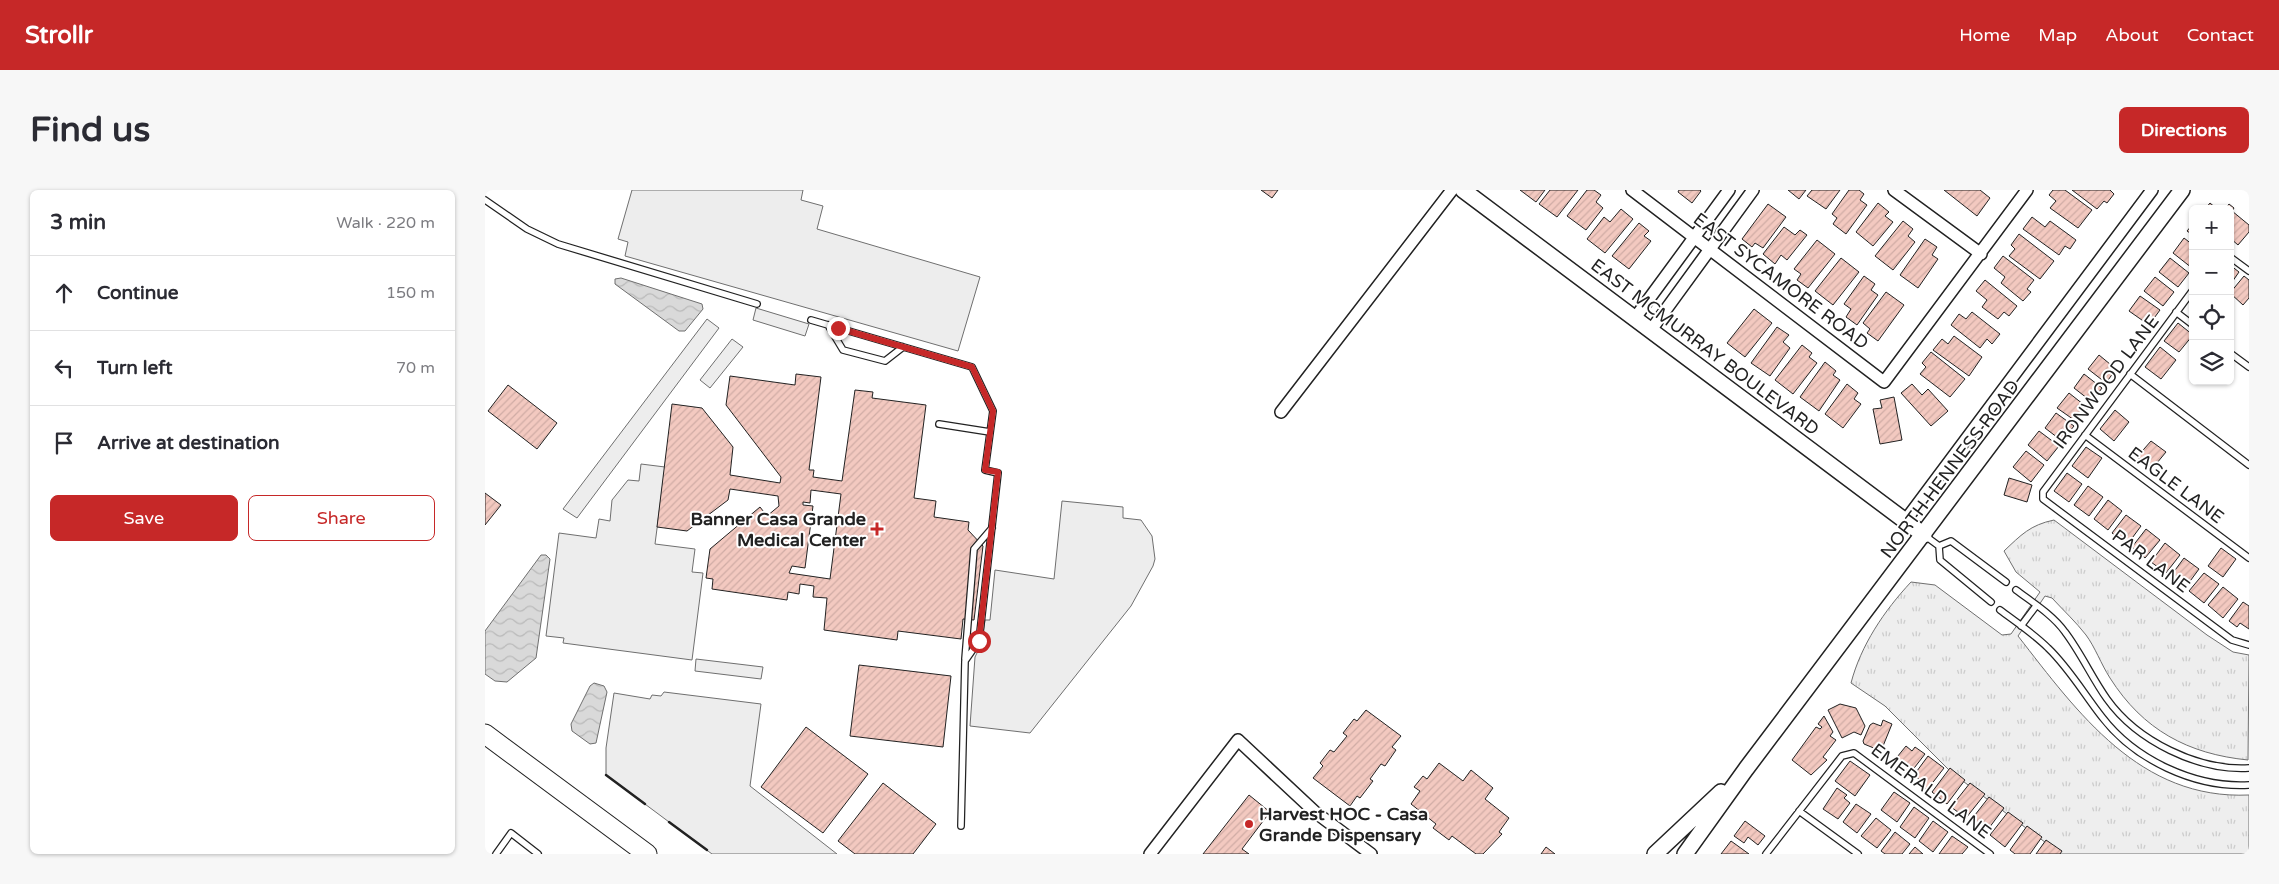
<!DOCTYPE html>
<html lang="en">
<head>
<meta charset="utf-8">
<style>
  :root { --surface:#fff; --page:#f7f7f7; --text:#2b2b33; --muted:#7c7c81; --line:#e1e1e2; --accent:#c62828 }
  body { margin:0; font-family:"Varela Round",sans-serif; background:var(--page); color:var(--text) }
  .controls { position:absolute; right:15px; top:15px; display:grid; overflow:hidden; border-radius:8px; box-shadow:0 1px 4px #0004 }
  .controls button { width:45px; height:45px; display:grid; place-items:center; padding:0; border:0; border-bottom:1px solid var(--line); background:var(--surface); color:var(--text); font:25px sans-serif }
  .stop { position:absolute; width:15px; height:15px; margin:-11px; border:4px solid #c62828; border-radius:50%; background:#fff }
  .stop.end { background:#c62828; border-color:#fff; box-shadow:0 1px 5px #0008 }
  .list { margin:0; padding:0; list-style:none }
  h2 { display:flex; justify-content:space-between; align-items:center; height:65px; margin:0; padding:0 20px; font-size:21px }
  h2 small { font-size:16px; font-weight:400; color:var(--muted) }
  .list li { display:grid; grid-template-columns:32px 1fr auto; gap:15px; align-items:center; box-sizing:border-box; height:75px; padding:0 20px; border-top:1px solid var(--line) }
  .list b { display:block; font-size:19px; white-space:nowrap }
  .list em { font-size:16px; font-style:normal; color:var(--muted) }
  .actions { display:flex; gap:10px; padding:15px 20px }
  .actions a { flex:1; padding:11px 0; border:1px solid var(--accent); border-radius:8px; text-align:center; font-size:18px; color:var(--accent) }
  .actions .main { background:var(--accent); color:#fff }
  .icon { flex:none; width:28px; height:28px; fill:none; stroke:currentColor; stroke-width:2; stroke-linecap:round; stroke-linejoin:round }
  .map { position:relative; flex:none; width:1764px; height:664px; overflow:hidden; border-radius:8px }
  header { display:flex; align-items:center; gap:30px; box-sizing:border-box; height:70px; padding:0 25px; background:var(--accent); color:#fff }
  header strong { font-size:24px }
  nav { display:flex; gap:28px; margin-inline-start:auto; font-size:18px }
  .intro { display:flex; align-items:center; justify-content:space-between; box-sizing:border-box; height:120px; padding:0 30px }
  h1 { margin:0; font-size:35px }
  .button { padding:12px 22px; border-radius:8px; background:var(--accent); color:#fff; font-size:18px; font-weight:700 }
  main { display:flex; gap:30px; padding:0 30px }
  aside { flex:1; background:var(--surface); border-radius:8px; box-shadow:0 1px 4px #0004 }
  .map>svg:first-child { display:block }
</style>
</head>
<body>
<header>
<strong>Strollr</strong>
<nav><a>Home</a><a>Map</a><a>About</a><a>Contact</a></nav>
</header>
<div class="intro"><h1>Find us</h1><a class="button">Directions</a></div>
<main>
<aside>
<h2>3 min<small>Walk · 220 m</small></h2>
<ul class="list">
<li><svg class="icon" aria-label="ahead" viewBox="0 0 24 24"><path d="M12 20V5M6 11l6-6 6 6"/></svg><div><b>Continue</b></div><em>150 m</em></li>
<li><svg class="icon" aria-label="left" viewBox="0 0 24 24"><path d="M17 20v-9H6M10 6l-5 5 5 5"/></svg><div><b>Turn left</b></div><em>70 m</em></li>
<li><svg class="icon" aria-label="arrive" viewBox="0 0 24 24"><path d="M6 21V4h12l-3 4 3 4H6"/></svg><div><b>Arrive at destination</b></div></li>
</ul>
<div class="actions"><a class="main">Save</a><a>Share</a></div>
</aside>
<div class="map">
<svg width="1764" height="664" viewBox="0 0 1764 664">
  <defs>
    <pattern id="grass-tufts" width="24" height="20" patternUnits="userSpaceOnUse" patternTransform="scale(1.25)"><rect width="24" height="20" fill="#eee"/><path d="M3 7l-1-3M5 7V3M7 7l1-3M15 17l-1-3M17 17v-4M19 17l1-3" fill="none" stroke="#ccc"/></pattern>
    <pattern id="water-waves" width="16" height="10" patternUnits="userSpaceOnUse" patternTransform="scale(1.25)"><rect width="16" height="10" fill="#d9d9d9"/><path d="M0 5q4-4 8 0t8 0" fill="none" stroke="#bababa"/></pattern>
    <pattern id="building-hatch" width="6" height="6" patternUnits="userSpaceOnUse" patternTransform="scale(1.25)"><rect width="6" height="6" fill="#f3c9c0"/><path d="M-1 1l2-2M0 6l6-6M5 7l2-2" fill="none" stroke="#d0aca5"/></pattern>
  </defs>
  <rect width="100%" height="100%" fill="#fff"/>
  <path fill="url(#grass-tufts)" stroke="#6f6f6f" d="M1569,330L1722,445L1748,462L1764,465L1763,570C1703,564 1658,540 1625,488C1616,474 1610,457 1601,445C1591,432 1578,420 1567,408L1560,406L1533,446C1593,523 1655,610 1764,605V664H1576L1467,583L1400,516L1366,493C1376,455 1399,421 1426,392L1450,395L1517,445L1526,444L1555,402L1531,382L1519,361C1536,345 1545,335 1569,330Z"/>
  <path fill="#ededed" stroke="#6f6f6f" d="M147,0H318L316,10L338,16L332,39L495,87L473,161L140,66L143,52L133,49Z
    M271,118L324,134L320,146L268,130Z
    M222,129L234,138L92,328L78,319Z
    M247,149L258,157L225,198L215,190Z
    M156,274L180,277L170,354L210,359L207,382L218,383L207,470L78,453L79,448L61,446L74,343L111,348L114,329L125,331L127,310L143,290L154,291Z
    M577,311L638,317V328L656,330L667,346L670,369L668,376L646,416L545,543L485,536L490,467L496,455L500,430H505L510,380L569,389Z
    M211,469L278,477L276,489L210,481Z
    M179,502L276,514L265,596L352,664H227L121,585V558L129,503L165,509L167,505L176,506Z"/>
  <path fill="url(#water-waves)" stroke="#6f6f6f" d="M136,88L217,114L218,119L200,141H194L130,94V89Z
    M56,365H61L65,369L51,468L22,492L10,491L0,484V441Z
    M109,493L119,496L122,502L111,553L105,554L87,541L86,534L105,496Z"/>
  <path fill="url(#building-hatch)" stroke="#222" fill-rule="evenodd" d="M776,0H793L787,8Z
    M1035,0H1060L1051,12Z
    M1065,0H1093L1072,27L1054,14Z
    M1102,0H1109L1116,5L1111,12L1118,18L1101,40L1082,26Z
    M1194,0H1215L1216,1L1207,13L1193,2Z
    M1303,0H1321L1314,9Z
    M1327,0H1355L1341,19L1322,6Z
    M1364,0H1374L1379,4L1375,10L1382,15L1361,44L1348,34L1352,28L1347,24Z
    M1459,0H1495L1505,8L1492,26Z
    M1568,0H1580L1607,20L1593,38L1565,18L1571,11L1564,5Z
    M1587,0H1625L1629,4L1622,13L1619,11L1612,19Z
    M1393,13L1404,22L1400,26L1408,32L1388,56L1371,42Z
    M1725,13L1732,19H1720Z
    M1283,14L1301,27L1278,58L1270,53L1267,57L1257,49Z
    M1744,14L1749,18L1747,21L1764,35V42L1753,55L1745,48V19H1740Z
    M1136,19L1148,29L1120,63L1102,49L1119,27L1125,32Z
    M1547,27L1560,37L1565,31L1591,50L1585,59L1580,56L1574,65L1538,39Z
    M1418,31L1428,39L1423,46L1430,52L1408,80L1390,66Z
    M1154,33L1164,41L1159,46L1166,51L1144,79L1127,66Z
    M1708,34V45L1702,41Z
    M1299,37L1310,45L1315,40L1322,45L1302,70L1296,65L1290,74L1278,64Z
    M1534,44L1569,71L1555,89L1524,66L1530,59L1526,55Z
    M1699,48L1708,55L1707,78L1688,63Z
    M1440,49L1452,57L1447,65L1453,69L1433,98L1415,85Z
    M1332,50L1350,64L1323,98L1312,90L1316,84L1309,79Z
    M1518,66L1549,90L1542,99L1546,102L1538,111L1516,93L1520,87L1509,78Z
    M1356,68L1374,82L1348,115L1330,101Z
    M1685,68L1704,83L1693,97L1674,82Z
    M1745,75L1754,82L1745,95Z
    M1379,86L1390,94L1386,100L1393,105L1372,135L1361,127L1366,119L1359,114Z
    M1759,86L1764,90V108L1758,115L1745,103Z
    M1670,87L1689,102L1678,116L1659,101Z
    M1500,90L1532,116L1524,126L1519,122L1513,129L1497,117L1502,110L1491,101Z
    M1401,102L1419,115L1393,151L1382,143L1385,139L1378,133Z
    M1655,106L1675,120L1664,135L1644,121Z
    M1269,119L1287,133L1260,167L1242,153Z
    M1487,122L1515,144L1507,154L1502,149L1495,158L1466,135L1474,124L1481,129Z
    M1693,133L1708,145L1694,162L1679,151Z
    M1292,137L1304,145L1298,152L1305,158L1285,186L1266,173Z
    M1469,146L1497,167L1484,186L1448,160L1457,149L1463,154Z
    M1317,155L1327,163L1324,167L1332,173L1308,204L1290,190Z
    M1675,157L1691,170L1676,189L1660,177Z
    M1446,162L1480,189L1465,207L1435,184L1441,177L1437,173Z
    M1614,165L1631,179L1621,193L1603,179Z
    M1340,172L1351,181L1348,185L1355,190L1334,221L1315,207Z
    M311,184L336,187L324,280H329L328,287L357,291L370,200L388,202L387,208L441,215L429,308L451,311L449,327L484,332L483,340L498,356L489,430L478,429L476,449L413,441L412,450L339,440L342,408L328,407L329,396L315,394L314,404L303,402L302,410L227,399L228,389L221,388L225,359L275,317L282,326L294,316L293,306L245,299L243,310L202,341L172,337L187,214L217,218L248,257L245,285L295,293L296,287L241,215L245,186L310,195ZM326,300L356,304L345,389L304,383L307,376L320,378L328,316L318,315V312L325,313Z
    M1599,184L1617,198L1607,212L1589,198Z
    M1362,194L1373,203L1369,209L1376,214L1358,238L1340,224Z
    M1427,194L1437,205L1443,199L1463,221L1446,236L1416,203Z
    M23,195L72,233L52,259L3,221Z
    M1584,203L1603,218L1592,232L1572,218Z
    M1409,207L1417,250L1395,254L1388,219L1397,218L1395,210Z
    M1630,220L1644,232L1629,251L1615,239Z
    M1571,223L1589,236L1577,251L1560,238Z
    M1554,241L1574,256L1562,271L1543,255Z
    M1666,251L1681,262L1667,279L1652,267Z
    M1601,257L1617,268L1603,288L1587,276Z
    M1541,261L1559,275L1546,292L1528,277Z
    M1582,283L1597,294L1584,312L1569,301Z
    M1524,288L1547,295L1542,312L1519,305Z
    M1603,296L1618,307L1604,326L1589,315Z
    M0,303L16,315L0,335Z
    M1623,310L1637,321L1623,340L1609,329Z
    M1641,325L1656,336L1642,355L1627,343Z
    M1661,339L1675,350L1660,368L1647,357Z
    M1680,353L1695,365L1681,383L1666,372Z
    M1736,358L1751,369L1738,387L1723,376Z
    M1699,368L1714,379L1700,398L1685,387Z
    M1719,383L1734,394L1719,413L1704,401Z
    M1738,397L1753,409L1738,428L1723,415Z
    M1758,412L1764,416V439L1755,433L1752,437L1744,431Z
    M374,475L466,486L458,557L365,546Z
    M1355,514L1371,518L1380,536L1376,545L1369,542L1357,548L1343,520Z
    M881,520L916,546L907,557L911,560L900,576L896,574L885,589L888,591L875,608L872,606L865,616L828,588L838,576L835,573L845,560L849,562L862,546L858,543L869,529L872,531Z
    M1339,526L1348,542L1345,546L1351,550L1338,567L1342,570L1326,585L1307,570L1331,537L1335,539L1337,537L1333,534Z
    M1398,530L1407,534L1396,561L1379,554L1378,551L1385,535L1388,533L1396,536Z
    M321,537L383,584L338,643L276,597Z
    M1421,556L1427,561L1430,557L1440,564L1423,586L1408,572Z
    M1443,566L1459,578L1442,600L1433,593L1435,590L1429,585Z
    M1365,571L1385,585L1370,606L1350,591Z
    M954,573L978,591L986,580L1008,598L1000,609L1024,628L1014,642L1017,644L998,664H991L967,646L964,650L948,638L951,634L926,614L935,601L929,597L938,586L942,589Z
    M1465,578L1480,590L1462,614L1447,602Z
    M398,593L451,634L428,664H370L353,651Z
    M1485,593L1500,604L1481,628L1466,617Z
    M1352,598L1362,605L1359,608L1365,613L1353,629L1338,619Z
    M1409,602L1425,613L1412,632L1396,620Z
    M764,605L785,622L757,659L764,664H718Z
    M1504,607L1519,618L1501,642L1486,630Z
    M1371,614L1386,624L1372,643L1358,632Z
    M1429,617L1444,628L1430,648L1415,637Z
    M1523,622L1538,633L1520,657L1505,645Z
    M1391,628L1406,640L1392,658L1376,646Z
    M1260,631L1280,646L1273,655L1263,647L1259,653L1249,646Z
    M1448,631L1463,642L1448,662L1434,651Z
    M1542,636L1557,647L1545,664H1530L1525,660Z
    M1410,642L1425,654L1417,664H1400L1396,661Z
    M1467,646L1483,657L1477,664H1454Z
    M1561,650L1577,661L1575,664H1551Z
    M1246,651L1264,664H1236Z
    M1061,657L1070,664H1056Z
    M1430,657L1438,664H1424Z"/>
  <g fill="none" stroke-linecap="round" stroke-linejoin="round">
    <defs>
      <path id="service" d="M0,10L42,39L73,54L272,114
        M1745,67L1764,81
        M1708,100L1558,302V309L1747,450L1764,455
        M1691,122L1708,135
        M326,130L487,177L508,221L500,280L513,283L494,451L480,471L476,636
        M343,135L358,160L400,171L418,157
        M1745,163L1764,177
        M1645,184L1764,275
        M454,234L505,242
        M1600,245L1764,368
        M1439,345L1454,356L1455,370L1506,412
        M1454,356L1466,351L1521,392
        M1531,400C1547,412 1568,425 1580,442C1596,463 1607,488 1622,509C1652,551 1713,581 1764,578
        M1515,420C1531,432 1549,444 1563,458C1584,478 1599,504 1617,527C1650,570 1710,598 1764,595
        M1536,436L1551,416
        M480,469L489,359L507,338
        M1314,621L1373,664
        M11,664L26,643L53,664
        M1281,664L1357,566L1369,563L1505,664"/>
      <path id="minor" d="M1147,0L1399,192L1542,0
        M1409,0L1496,64
        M1150,128L1244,0
        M1166,140L1268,0
        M796,222L967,0
        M1420,331L1667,0
        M665,664L753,550L830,622L886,664"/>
      <path id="tertiary" d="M978,0L1439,345
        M1170,664L1236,602
        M1200,664L1261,579L1697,0"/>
      <path id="primary" d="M0,544L162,664"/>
    </defs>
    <use href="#service" stroke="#222" stroke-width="8"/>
    <use href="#minor" stroke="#222" stroke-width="14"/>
    <use href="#tertiary" stroke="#222" stroke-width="18"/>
    <use href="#primary" stroke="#222" stroke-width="21"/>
    <use href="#service" stroke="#fff" stroke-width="5.5"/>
    <use href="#minor" stroke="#fff" stroke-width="11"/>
    <use href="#tertiary" stroke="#fff" stroke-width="15"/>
    <use href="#primary" stroke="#fff" stroke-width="19"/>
    <path stroke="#222" stroke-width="2.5" d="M121,585L160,614
      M184,632L222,660"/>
  </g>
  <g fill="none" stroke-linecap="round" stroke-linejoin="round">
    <path stroke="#c62828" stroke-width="6" d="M353,138L487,177L508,221L500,280L513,282L494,451"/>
  </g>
  <g fill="#c62828" stroke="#fff" stroke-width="2">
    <path d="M389.5 331.5h5v5h5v5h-5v5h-5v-5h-5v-5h5z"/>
    <circle cx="764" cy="634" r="5"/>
  </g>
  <g text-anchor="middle" stroke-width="4" stroke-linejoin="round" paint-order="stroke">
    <g font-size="18" fill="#222" stroke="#fff">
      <text transform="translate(1296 91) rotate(37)" y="6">EAST SYCAMORE ROAD</text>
      <text transform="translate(1220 157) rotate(37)" y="6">EAST MCMURRAY BOULEVARD</text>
      <text transform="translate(1621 192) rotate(-53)" y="6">IRONWOOD LANE</text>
      <text transform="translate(1465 279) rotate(-53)" y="6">NORTH HENNESS ROAD</text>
      <text transform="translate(1691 295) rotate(37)" y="6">EAGLE LANE</text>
      <text transform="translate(1666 371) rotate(37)" y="6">PAR LANE</text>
      <text transform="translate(1446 601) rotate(37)" y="6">EMERALD LANE</text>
    </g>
    <g font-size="18" font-weight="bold" fill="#222" stroke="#fff" text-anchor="end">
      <text x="381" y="335">Banner Casa Grande<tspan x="381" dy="21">Medical Center</tspan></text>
      <text x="774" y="630" text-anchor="start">Harvest HOC - Casa<tspan x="774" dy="21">Grande Dispensary</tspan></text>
    </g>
  </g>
</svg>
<div class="controls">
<button>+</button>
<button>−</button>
<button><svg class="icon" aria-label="locate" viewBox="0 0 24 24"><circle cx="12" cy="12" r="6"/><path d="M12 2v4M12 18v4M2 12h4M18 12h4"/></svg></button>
<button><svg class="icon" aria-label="layers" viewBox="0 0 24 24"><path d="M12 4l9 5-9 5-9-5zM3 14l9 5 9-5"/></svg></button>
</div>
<div class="stop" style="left:494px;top:451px"></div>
<div class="stop end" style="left:353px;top:138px"></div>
</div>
</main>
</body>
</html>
